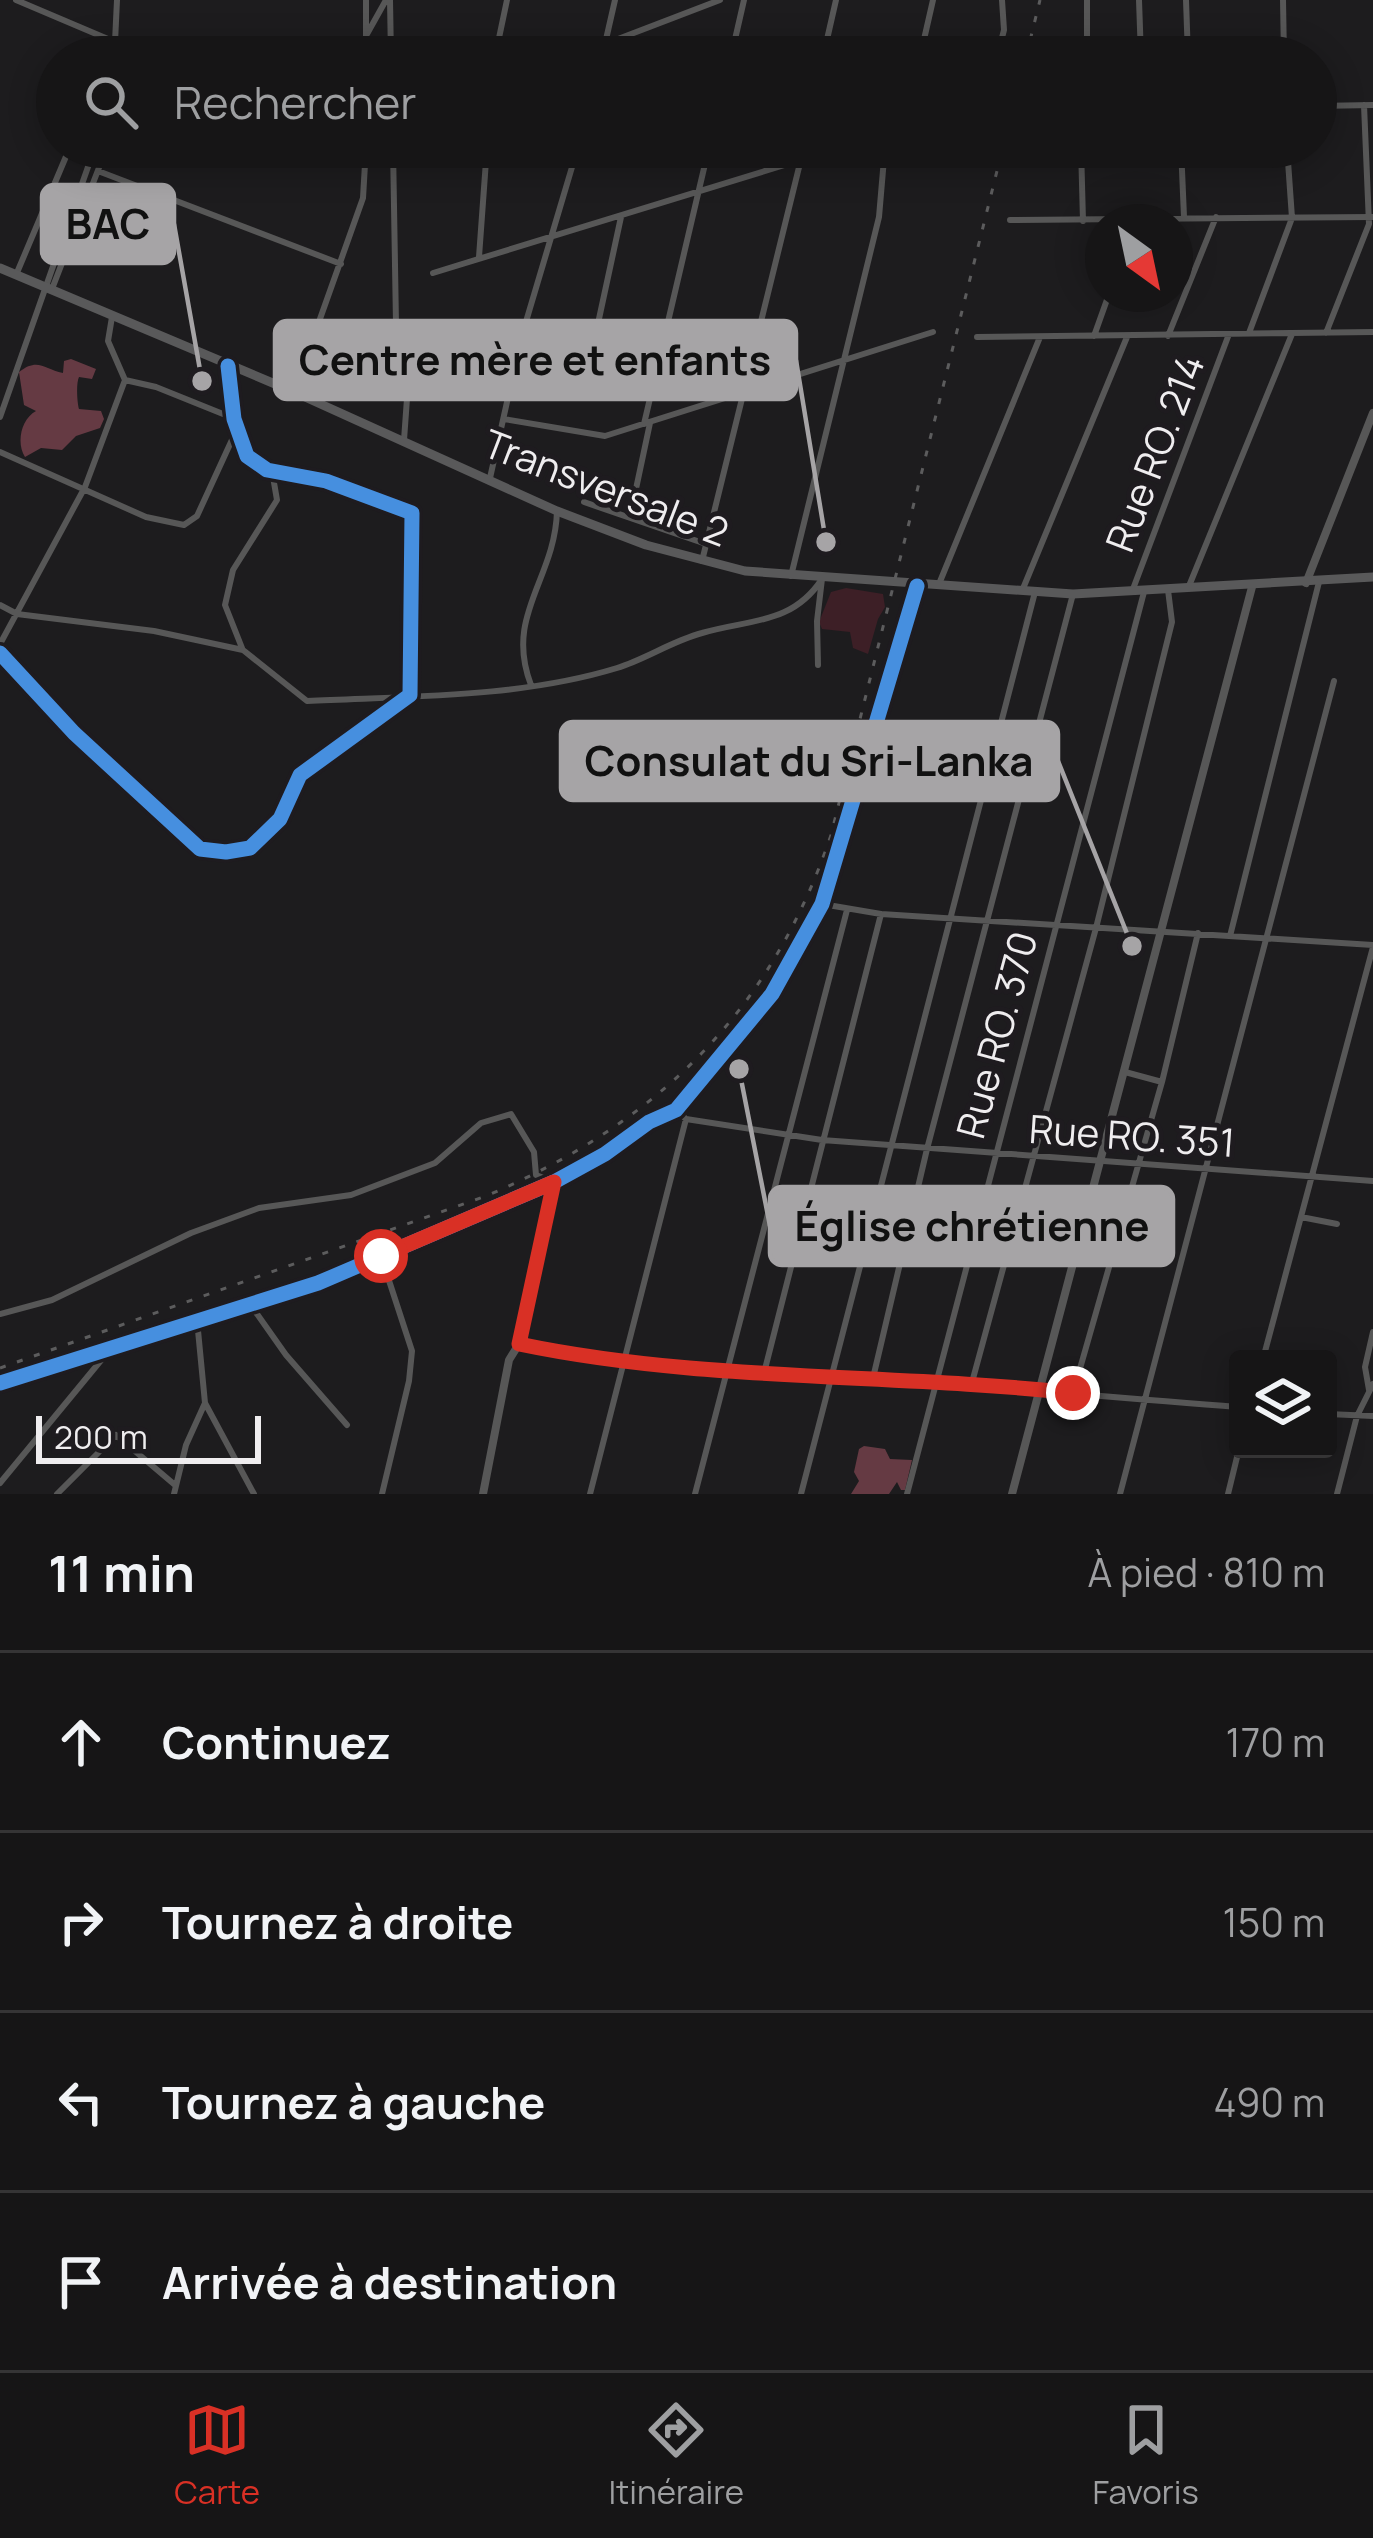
<!DOCTYPE html>
<html lang="fr">
<head>
<meta charset="utf-8">
<style>
  :root { --surface:#161516; --page:#232223; --text:#f1f3f6; --muted:#9e9fa1; --line:#353435; --accent:#d93025 }
  body { margin:0; font-family:Manrope,sans-serif; background:var(--page); color:var(--text) }
  .controls { position:absolute; right:36px; bottom:36px; display:grid; overflow:hidden; border-radius:12px; box-shadow:0 6px 30px #0003 }
  .controls button { width:108px; height:108px; display:grid; place-items:center; padding:0; border:0; border-bottom:3px solid var(--line); background:var(--surface); color:var(--text); font:60px sans-serif }
  .compass { position:absolute; left:1085px; top:204px; width:108px; height:108px; border-radius:50%; background:var(--surface); box-shadow:0 6px 30px #0003; rotate:147deg }
  .scale { position:absolute; left:36px; bottom:30px; width:225px; box-sizing:border-box; padding-left:12px; border:6px solid #efedef; border-top:0; font-size:33px; line-height:42px; white-space:nowrap; color:#efedef; -webkit-text-stroke:9px #1e1b1f; paint-order:stroke }
  .stop { position:absolute; width:36px; height:36px; margin:-27px; border:9px solid #d93025; border-radius:50%; background:#fff }
  .stop.end { background:#d93025; border-color:#fff; box-shadow:0 3px 12px #0008 }
  .list { margin:0; padding:0; list-style:none }
  h2 { display:flex; justify-content:space-between; align-items:center; height:156px; margin:0; padding:0 48px; font-size:51px }
  h2 small { font-size:39px; font-weight:400; color:var(--muted) }
  .list li { display:grid; grid-template-columns:78px 1fr auto; gap:36px; align-items:center; box-sizing:border-box; height:180px; padding:0 48px; border-top:3px solid var(--line) }
  .list b { display:block; font-size:45px; white-space:nowrap }
  .list em { font-size:39px; font-style:normal; color:var(--muted) }
  .icon { flex:none; width:66px; height:66px; fill:none; stroke:currentColor; stroke-width:2; stroke-linecap:round; stroke-linejoin:round }
  .map { position:relative; flex:none; width:1373px; height:1494px; overflow:hidden }
  .search { position:absolute; background:var(--surface); box-shadow:0 6px 30px #0003; left:36px; right:36px; top:36px; height:132px; display:flex; align-items:center; gap:30px; box-sizing:border-box; padding:0 42px; border-radius:66px; color:var(--muted); font-size:45px }
  .sheet { height:876px; background:var(--surface) }
  nav { display:flex; justify-content:space-around; align-items:center; box-sizing:border-box; height:168px; border-top:3px solid var(--line); background:var(--surface); font-size:33px; color:var(--muted) }
  nav a { display:grid; justify-items:center; gap:6px }
  nav .on { color:var(--accent) }
  .map>svg:first-child { display:block }
</style>
</head>
<body>
<div class="map">
<svg width="1373" height="1494" viewBox="0 0 1373 1494">
  <rect width="100%" height="100%" fill="#1d1c1e"/>
  <path fill="#3d1f26" d="M846,588L883,594L885,607L878,619L868,654L853,648L850,632L822,629L819,622L831,592Z"/>
  <path fill="#653a43" d="M71,359L96,369L92,379L79,377C76,383 77,402 79,409L101,411L104,419L100,428L76,436L62,450L41,448L25,457C16,443 21,419 36,411L24,405L19,372C38,357 44,369 63,373L64,361Z
    M864,1446L885,1449L890,1459L912,1460L905,1490H901L897,1482L889,1494H851L859,1481L854,1472L859,1449Z"/>
  <g fill="none" stroke-linecap="round" stroke-linejoin="round">
    <path stroke="#575757" stroke-width="6" d="M16,0L115,42
      M366,0V57
      M390,0L391,57
      M1087,0V57
      M1139,0L1141,57
      M1186,0L1188,57
      M1283,0L1284,57
      M367,34L386,0
      M108,57L115,42L117,0
      M144,57L160,51L175,57
      M495,57L507,0
      M547,57L605,44L720,0
      M602,57L615,0
      M731,57L744,0
      M823,57L836,0
      M920,57L933,0
      M997,57L1004,30L1002,0
      M1316,106L1373,105
      M393,147L396,324L410,357L404,440
      M1081,147L1083,221
      M1181,147L1184,217
      M98,171L341,264
      M1010,220L1373,217
      M479,257L487,147
      M433,273L843,147
      M16,275L70,147
      M52,289L107,147
      M112,317L108,341L125,380L156,387L233,418
      M396,324L661,349
      M1249,333L1292,218L1287,147
      M1326,333L1369,224L1364,105
      M1094,336L1109,294
      M1168,336L1216,217
      M977,337L1373,332
      M594,342L621,217
      M565,375L571,340
      M294,392L363,198L366,147
      M0,417L95,147
      M504,419L605,436L933,332
      M644,424L709,147
      M0,452L146,517L184,525L197,516L236,431
      M490,478L522,335L578,147
      M584,502L706,544
      M630,517L650,423
      M702,561L804,147
      M791,576L879,217L885,147
      M939,584L1040,337
      M1189,586L1292,334
      M1133,589L1229,334
      M1022,591L1127,337
      M0,605L17,614L154,631L243,650L307,701C408,696 519,698 617,668C646,659 672,641 702,633C749,619 792,625 822,579L817,621L818,665
      M0,644L85,487L125,380
      M242,648L225,605L233,570L277,500L272,471
      M0,653L74,733L200,849L226,852L250,848L280,819L300,775L410,695L412,513L326,481L267,470L247,456L234,419L228,366
      M531,685C504,615 555,580 557,511
      M822,904L881,914L1373,945
      M1230,936L1319,582
      M1125,1072L1162,1082
      M676,1110L686,1119L822,1140L1373,1181
      M1301,1217L1337,1224
      M381,1256L412,1351L409,1381L382,1494
      M250,1304L286,1355L347,1425
      M0,1314L52,1300L191,1233L259,1208L351,1195L435,1163L481,1123L511,1114L534,1152L536,1175L554,1182
      M519,1344C625,1366 730,1368 837,1375C971,1384 1104,1397 1238,1407
      M1263,1359L1373,947
      M764,1373L881,914
      M873,1378L927,1149L1073,594
      M971,1386L1096,928L1172,622L1168,590
      M1369,1390L1365,1367L1373,1332
      M1073,1393L1162,1082L1198,933
      M205,1403L254,1494
      M1328,1414L1373,1416
      M0,1483L112,1347
      M57,1494L116,1435L175,1485
      M174,1494L186,1445L205,1403L197,1320
      M590,1494L686,1119
      M695,1494L847,910
      M801,1494L1035,592
      M907,1494L1144,592
      M1120,1494L1334,681
      M1228,1494L1239,1449
      M1337,1494L1357,1416L1373,1384"/>
    <path stroke="#575757" stroke-width="8" d="M1306,583L1373,413
      M0,1383L318,1283L554,1182L605,1154L649,1122L676,1110L772,994L822,904L917,586
      M483,1494L509,1360L519,1344L554,1184
      M1012,1494L1252,587"/>
    <path stroke="#59595a" stroke-width="9" d="M0,268L294,392L557,511L646,545L745,571L1073,594L1373,577"/>
    <path stroke="#5c5c5d" stroke-width="3" stroke-dasharray="6 12" stroke-linecap="butt" d="M1026,57L1040,0
      M0,1368L486,1196C656,1124 771,1013 831,835L1003,147"/>
    <defs>
      <path id="cycleway" d="M0,653L74,733L200,849L226,852L250,848L280,819L300,775L410,695L412,513L326,481L267,470L247,456L234,419L228,366
        M0,1383L318,1283L554,1182L605,1154L649,1122L676,1110L772,994L822,904L917,586"/>
    </defs>
    <use href="#cycleway" stroke="#1e1b1f" stroke-width="22"/>
    <use href="#cycleway" stroke="#468fdf" stroke-width="15"/>
  </g>
  <g fill="none" stroke-linecap="round" stroke-linejoin="round">
    <path stroke="#d93025" stroke-width="15" d="M381,1256L554,1182L519,1344C701,1382 889,1373 1073,1393"/>
  </g>
  <g text-anchor="middle" stroke-width="10" stroke-linejoin="round" paint-order="stroke">
    <g font-size="39" fill="#efedef" stroke="#1e1b1f">
      <text transform="translate(1155 453) rotate(-69)" y="14">Rue RO. 214</text>
      <text transform="translate(606 488) rotate(21)" y="14">Transversale 2</text>
      <text transform="translate(997 1035) rotate(-75)" y="14">Rue RO. 370</text>
      <text transform="translate(1132 1136) rotate(4)" y="14">Rue RO. 351</text>
    </g>
  </g>
  <path fill="none" stroke="#a6a4a6" stroke-width="4.5" d="M202 381L174 224M826 542L796 360M1132 946L1058 761M739 1069L770 1226"/>
  <g fill="#a6a4a6" stroke="#1e1b1f" stroke-width="4.5">
    <circle cx="202" cy="381" r="12"/>
    <circle cx="826" cy="542" r="12"/>
    <circle cx="1132" cy="946" r="12"/>
    <circle cx="739" cy="1069" r="12"/>
  </g>
  <g fill="#a6a4a6" stroke="#a6a4a6" stroke-width="4.5">
    <rect x="42" y="185" width="132" height="78" rx="12"/>
    <rect x="275" y="321" width="521" height="78" rx="12"/>
    <rect x="561" y="722" width="497" height="78" rx="12"/>
    <rect x="770" y="1187" width="403" height="78" rx="12"/>
  </g>
  <g font-size="42" text-anchor="middle" font-weight="bold" fill="#111">
    <text x="108" y="239">BAC</text>
    <text x="535" y="375">Centre mère et enfants</text>
    <text x="809" y="776">Consulat du Sri-Lanka</text>
    <text x="972" y="1241">Église chrétienne</text>
  </g>
</svg>
<div class="controls">
<button><svg class="icon" aria-label="layers" viewBox="0 0 24 24"><path d="M12 4l9 5-9 5-9-5zM3 14l9 5 9-5"/></svg></button>
</div>
<svg class="compass" viewBox="-18 -18 36 36"><path d="M0-13l5 13h-10z" fill="#e53935"/><path d="M0 13l5-13h-10z" fill="#9e9fa1"/></svg>
<div class="scale">200 m</div>
<div class="stop" style="left:381px;top:1256px"></div>
<div class="stop end" style="left:1073px;top:1393px"></div>
<div class="search"><svg class="icon" aria-label="search" viewBox="0 0 24 24"><circle cx="10" cy="10" r="6"/><path d="M15 15l6 6"/></svg>Rechercher</div>
</div>
<section class="sheet">
<h2>11 min<small>À pied · 810 m</small></h2>
<ul class="list">
<li><svg class="icon" aria-label="ahead" viewBox="0 0 24 24"><path d="M12 20V5M6 11l6-6 6 6"/></svg><div><b>Continuez</b></div><em>170 m</em></li>
<li><svg class="icon" aria-label="right" viewBox="0 0 24 24"><path d="M7 20v-9h11M14 6l5 5-5 5"/></svg><div><b>Tournez à droite</b></div><em>150 m</em></li>
<li><svg class="icon" aria-label="left" viewBox="0 0 24 24"><path d="M17 20v-9H6M10 6l-5 5 5 5"/></svg><div><b>Tournez à gauche</b></div><em>490 m</em></li>
<li><svg class="icon" aria-label="arrive" viewBox="0 0 24 24"><path d="M6 21V4h12l-3 4 3 4H6"/></svg><div><b>Arrivée à destination</b></div></li>
</ul>
</section>
<nav>
<a class="on"><svg class="icon" aria-label="map" viewBox="0 0 24 24"><path d="M3 6l6-2 6 2 6-2v14l-6 2-6-2-6 2zM9 4v14M15 6v14"/></svg>Carte</a>
<a><svg class="icon" aria-label="directions" viewBox="0 0 24 24"><path d="M12 3l9 9-9 9-9-9zM9 14v-3h6M13 9l2 2-2 2"/></svg>Itinéraire</a>
<a><svg class="icon" aria-label="saved" viewBox="0 0 24 24"><path d="M7 4h10v16l-5-4-5 4z"/></svg>Favoris</a>
</nav>
</body>
</html>
